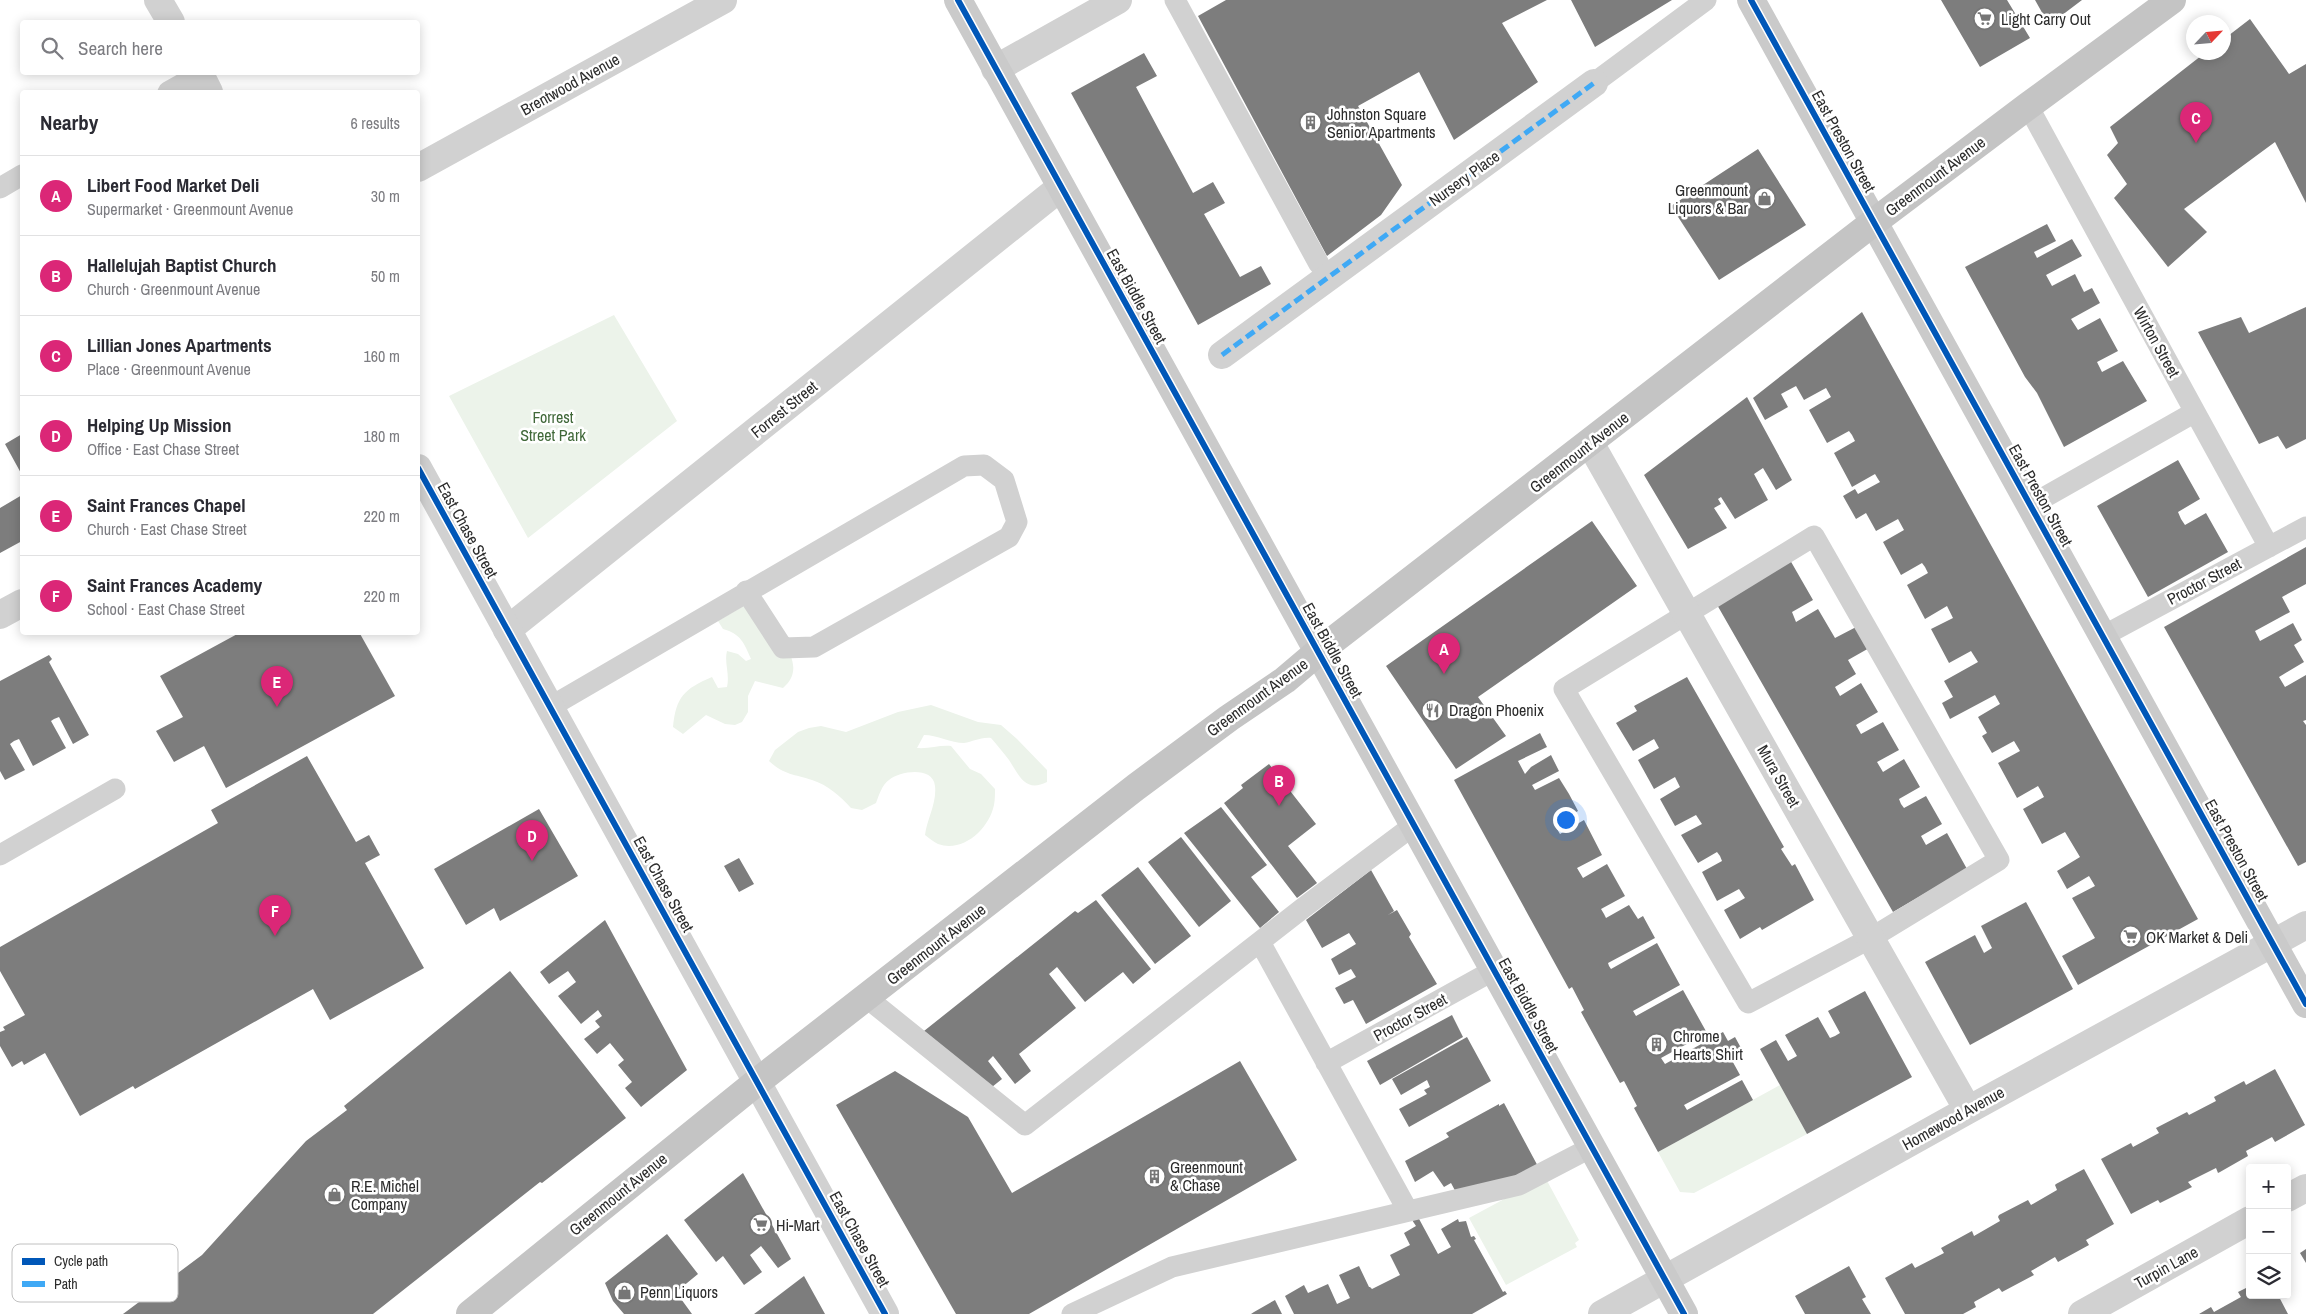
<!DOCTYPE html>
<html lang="en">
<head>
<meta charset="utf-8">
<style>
  :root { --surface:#fff; --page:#f2f2f3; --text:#2b2b33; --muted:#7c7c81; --line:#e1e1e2; --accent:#db2777 }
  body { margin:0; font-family:"Archivo Narrow",sans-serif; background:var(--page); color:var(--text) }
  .controls { position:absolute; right:15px; bottom:15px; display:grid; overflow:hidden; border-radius:5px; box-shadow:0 2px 12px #0003 }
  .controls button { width:45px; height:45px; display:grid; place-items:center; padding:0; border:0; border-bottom:1px solid var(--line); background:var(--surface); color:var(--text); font:25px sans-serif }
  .compass { position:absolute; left:2186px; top:15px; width:45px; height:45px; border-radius:50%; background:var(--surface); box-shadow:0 2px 12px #0003; rotate:64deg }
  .you { position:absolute; left:1565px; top:819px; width:18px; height:18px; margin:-12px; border:4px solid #fff; border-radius:50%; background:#1a73e8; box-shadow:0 0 0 8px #1a73e833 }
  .badge { display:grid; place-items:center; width:32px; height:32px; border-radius:50%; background:var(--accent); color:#fff; font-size:16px; font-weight:700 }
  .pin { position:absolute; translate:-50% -41px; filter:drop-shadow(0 1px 2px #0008) }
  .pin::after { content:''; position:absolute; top:26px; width:18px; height:15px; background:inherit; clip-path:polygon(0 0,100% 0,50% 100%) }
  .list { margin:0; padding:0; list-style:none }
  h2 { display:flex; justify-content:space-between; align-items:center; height:65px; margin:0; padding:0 20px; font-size:21px }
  h2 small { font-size:16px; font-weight:400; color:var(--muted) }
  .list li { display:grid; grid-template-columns:32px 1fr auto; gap:15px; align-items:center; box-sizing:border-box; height:80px; padding:0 20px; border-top:1px solid var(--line) }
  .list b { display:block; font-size:19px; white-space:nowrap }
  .list p { margin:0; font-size:16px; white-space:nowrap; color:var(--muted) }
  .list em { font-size:16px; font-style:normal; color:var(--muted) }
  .icon { flex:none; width:28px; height:28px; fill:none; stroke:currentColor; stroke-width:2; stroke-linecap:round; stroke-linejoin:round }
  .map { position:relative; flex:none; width:2306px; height:1314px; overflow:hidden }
  .search { position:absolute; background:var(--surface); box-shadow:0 2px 12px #0003; left:20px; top:20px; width:400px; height:55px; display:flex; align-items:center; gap:12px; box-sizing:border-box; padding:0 18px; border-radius:5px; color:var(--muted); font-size:19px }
  .panel { position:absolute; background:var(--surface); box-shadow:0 2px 12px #0003; left:20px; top:90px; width:400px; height:545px; border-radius:5px }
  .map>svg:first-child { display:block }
</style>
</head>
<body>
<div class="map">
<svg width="2306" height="1314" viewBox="0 0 2306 1314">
  <rect width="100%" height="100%" fill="#fff"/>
  <path fill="#ecf3ea" d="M614,315L677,421L528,538L449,396Z
    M749,603C767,624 814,662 783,688L755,681L748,696V712L742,722L735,725L725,724L706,715L683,734L673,727C676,697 684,689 712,677L718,688L727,687C730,674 724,663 727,651L738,654L746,661L751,659C744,643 741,634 723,629L718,621Z
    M931,705L978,722L1001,725L1017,739L1047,770V782C1025,793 1019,775 1009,760C1003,752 997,745 991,738C980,737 973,742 964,743C951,743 937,735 924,735L917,748C929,749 939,745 951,746L970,769L981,774L995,789C995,794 995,800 994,805C989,829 963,853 938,844C934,842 929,838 925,835C927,819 937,803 935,786C933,766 900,771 889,780C882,785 879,795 876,803L862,810L851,808C840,796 828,785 812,780C794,774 784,775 769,761L775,750L798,732L809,728L821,726L846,732L898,712Z
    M1780,1085L1807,1134L1694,1193L1680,1192L1658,1152Z
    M1545,1177L1579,1240L1575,1243L1577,1247L1506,1285L1469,1218Z"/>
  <path fill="#7d7d7d" d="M1226,0H1547L1502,23L1538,82L1454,140L1419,72L1358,106L1402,185L1381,215L1327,256L1198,16Z
    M1571,0H1672L1595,47Z
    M1941,0H2007L2030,38L1980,67Z
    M2035,0H2082L2049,25Z
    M2250,19L2289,74L2306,64V203L2275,142L2184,209L2207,232L2168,267L2114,198L2127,184L2107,155L2118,143L2110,127L2206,52H2224V39Z
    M1144,53L1157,76L1136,87L1159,130L1193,193L1213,182L1225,203L1204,214L1240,277L1261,266L1271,284L1198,325L1071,93Z
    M1758,149L1806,225L1719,280L1671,206Z
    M2047,224L2056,241L2034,252L2037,258L2072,239L2082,256L2046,275L2052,286L2075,274L2084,292L2092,288L2100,303L2071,319L2078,330L2100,318L2118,351L2097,362L2102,372L2123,361L2147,401L2064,447L2037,393L2025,377L1965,267Z
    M2306,307V439L2286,449L2278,436L2259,444L2198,332L2241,317L2249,333Z
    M1862,312L2198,919L2078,985L2062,956L2095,938L2072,898L2095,886L2089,876L2067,889L2057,871L2080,857L2065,832L2042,844L2023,809L2044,797L2041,791L2038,786L2017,798L1998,763L2020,751L2014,741L1992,753L1982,736L1987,733L1978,717L2000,704L1995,695L1950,719L1942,703L1953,697L1944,681L1978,662L1971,651L1949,663L1931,629L1953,618L1947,606L1925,619L1907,585L1928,573L1925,567L1922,563L1901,575L1883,542L1904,530L1898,519L1876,531L1866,513L1856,519L1843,496L1855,489L1858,494L1880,482L1878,479L1875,474L1852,487L1849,481L1834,453L1855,441L1852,435L1849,431L1827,443L1809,410L1831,397L1826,388L1804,400L1796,386L1781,394L1788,407L1765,420L1753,398Z
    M1747,397L1792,480L1776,490L1763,468L1754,474L1768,500L1735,519L1721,497L1718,499L1721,504L1714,508L1727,528L1688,549L1644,475Z
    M22,434V475L5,444Z
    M2178,460L2200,499L2178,512L2181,519L2185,525L2206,513L2228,552L2148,597L2097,506Z
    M22,495V541L0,553V508Z
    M1592,521L1637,586L1478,697L1506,736L1456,769L1386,666Z
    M2306,547V584L2282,597L2290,612L2255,631L2260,641L2293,623L2302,640L2294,645L2304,662L2279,677L2285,687L2306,675V720L2303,721L2306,725V862L2298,866L2164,627Z
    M1790,560L1813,600L1792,612L1796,622L1818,609L1835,638L1858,626L1871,647L1848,660L1856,674L1835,687L1840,696L1861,683L1878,712L1856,725L1861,734L1883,722L1899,750L1877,762L1883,772L1904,759L1920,787L1899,799L1901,804L1904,808L1926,796L1942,824L1921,836L1926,845L1947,833L1967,869L1893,912L1716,603Z
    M241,632H359L395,696L226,788L204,746L174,762L156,731L183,717L160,676Z
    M49,655L52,659L49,662L89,735L73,744L59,717L54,719L51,721L66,748L33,766L19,739L14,741L10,744L25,770L5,780L0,771V681Z
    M1687,677L1784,847L1781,849L1792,866L1795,864L1814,900L1762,930L1760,927L1740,939L1724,910L1745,898L1739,889L1717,901L1702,872L1722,861L1720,856L1717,852L1698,863L1681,835L1702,824L1696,815L1675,826L1660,799L1680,787L1675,777L1654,789L1638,760L1659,748L1654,739L1633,751L1616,723L1637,711L1634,706Z
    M1540,733L1547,747L1518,761L1525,774L1531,767L1551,755L1559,771L1532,785L1535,790L1559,778L1569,794L1578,811L1554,824L1560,834L1584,820L1602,855L1577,868L1583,878L1607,864L1625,896L1601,909L1604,914L1606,918L1629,905L1638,919L1643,916L1655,938L1608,963L1609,966L1611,969L1657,943L1680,985L1633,1011L1636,1016L1683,990L1707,1033L1661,1058L1665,1064L1723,1032L1728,1041L1735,1037L1741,1048L1729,1055L1740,1075L1684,1105L1687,1110L1742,1080L1753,1100L1658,1152L1634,1108L1637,1106L1624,1081L1620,1083L1581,1012L1584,1010L1572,987L1569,989L1454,780Z
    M307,756L356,842L369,835L380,855L365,863L424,968L330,1020L313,989L135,1089L133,1086L80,1116L45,1053L24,1065L22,1061L12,1067L0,1046V1032L5,1030L3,1027L25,1015L0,971V947L218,823L211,810Z
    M1269,764L1316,824L1288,846L1317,883L1297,898L1224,803L1243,788L1241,785Z
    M1221,807L1267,865L1251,877L1279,912L1260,928L1184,833Z
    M539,809L578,876L500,921L494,908L466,925L434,869Z
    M1181,837L1231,901L1199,927L1148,862Z
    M739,858L754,884L739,892L724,866Z
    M1138,867L1191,936L1155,964L1101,895Z
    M1371,870L1394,911L1388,915L1397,910L1411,934L1409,937L1437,984L1366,1024L1353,1000L1344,1004L1335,988L1356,977L1351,969L1339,975L1331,959L1356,944L1349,933L1322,948L1306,920Z
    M1096,900L1151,969L1133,984L1123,972L1085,1002L1057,967L1049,974L1076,1008L1019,1054L1031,1071L1015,1084L993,1056L988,1061L1002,1079L992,1087L924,1031L1075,911L1078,913Z
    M2026,902L2073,989L1970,1045L1925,962L1975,935L1984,953L1992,948L1981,926Z
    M605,920L687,1070L641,1107L625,1088L632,1082L618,1065L624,1060L610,1043L597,1054L584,1039L600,1027L595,1021L602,1016L598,1010L581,1024L558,996L576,982L568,971L549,984L540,972Z
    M510,971L626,1118L542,1183L540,1182L373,1314H123L202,1255L306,1141L347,1110L344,1106Z
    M1865,991L1912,1077L1807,1134L1760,1049L1776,1040L1788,1061L1797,1056L1785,1035L1818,1017L1830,1038L1835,1036L1840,1033L1828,1011Z
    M1452,1015L1463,1037L1380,1085L1367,1061Z
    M1467,1037L1491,1081L1409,1127L1399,1109L1427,1094L1424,1090L1430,1087L1427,1080L1401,1095L1392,1079Z
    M1240,1061L1297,1160L1029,1314H956L836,1105L895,1071L968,1117L1012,1193Z
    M2275,1069L2305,1125L2275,1142L2272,1137L2246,1151L2248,1156L2220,1172L2218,1173L2216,1168L2188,1182L2192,1187L2160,1203L2158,1200L2131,1214L2101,1159L2131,1143L2133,1147L2159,1133L2156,1128L2187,1112L2189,1115L2216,1101L2214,1097L2244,1081L2246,1085Z
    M1504,1103L1541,1172L1459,1198L1451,1183L1444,1187L1433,1171L1415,1182L1405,1161L1449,1137L1446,1133L1499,1104V1106Z
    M2084,1169L2114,1224L2086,1240L2089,1245L2058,1262L2055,1257L2031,1271L2034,1275L2002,1292L1999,1288L1974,1302L1976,1307L1963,1314H1905L1885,1278L1912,1263L1915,1268L1944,1253L1941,1248L1972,1231L1974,1236L2000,1221L1998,1217L1999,1215L2028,1200L2031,1205L2057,1190L2055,1185L2056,1184Z
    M743,1173L791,1259L778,1268L761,1246L750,1255L762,1272L744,1285L723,1256L716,1262L684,1220Z
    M1418,1217L1438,1254L1451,1247L1441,1229L1458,1219L1459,1222L1466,1221L1471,1237L1474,1236L1476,1239L1474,1240L1503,1292L1505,1291L1507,1294L1472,1314H1294L1285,1296L1304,1285L1308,1293L1328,1284L1337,1304L1350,1298L1339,1275L1359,1266L1369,1287H1370L1372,1289L1400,1275L1390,1255L1410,1245L1404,1233L1416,1226L1412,1220Z
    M667,1234L698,1274L676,1292L692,1314H624L613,1301L605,1283Z
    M2306,1249V1263L2300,1253Z
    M1849,1266L1866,1297L1862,1299L1871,1314H1805L1795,1296Z
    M804,1276L825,1314H754Z
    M2250,1286V1295H2278L2288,1314H2199L2211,1307L2214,1312L2241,1297L2238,1292Z
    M1275,1300L1282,1314H1251L1254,1312Z"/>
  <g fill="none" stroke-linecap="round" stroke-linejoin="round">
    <path stroke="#d1d1d1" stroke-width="21" d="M1175,0L1319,264
      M1594,83L1706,0
      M168,92L200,74
      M2028,106L2195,412L2031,505
      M0,188L22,175
      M2195,412L2269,547
      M1814,536L1999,860L1871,938L1748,1003L1564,689Z
      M2103,636L2306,527
      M550,707L964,466L984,465L1004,480L1017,522L1009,537L814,647L783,648L746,591
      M0,855L115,789
      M1260,942L1408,1211
      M867,998L1025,1125L1303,908L1414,825
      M1326,1063L1494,970
      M1072,1314L1172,1267L1519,1185L1592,1147"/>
    <path stroke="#d1d1d1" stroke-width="28" d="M1222,355L1594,83"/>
    <path stroke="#d1d1d1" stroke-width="28" d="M995,69L1118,0
      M418,168L723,0
      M1590,443L1968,1110
      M0,615L22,603
      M507,630L1061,187
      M2287,1198L2306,1188
      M1602,1314L1968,1110L2306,925
      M2082,1314L2250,1220"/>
    <path stroke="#d1d1d1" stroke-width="28" d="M158,0L171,22
      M199,72L209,92
      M418,468L885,1314"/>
    <path stroke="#cacaca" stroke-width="28" d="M958,0L1684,1314
      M1751,0L2306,1004"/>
    <path stroke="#c4c4c4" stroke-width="28" d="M470,1314L757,1082L1136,787L1229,718L1285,680L1318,652L1874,222L2028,106L2172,0"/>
    <path stroke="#3fa9f5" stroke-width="5" stroke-dasharray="10 5" stroke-linecap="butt" d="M1222,355L1594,83"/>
    <defs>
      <path id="cycleway" d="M958,0L1684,1314
        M1751,0L2306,1004
        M418,468L885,1314"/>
    </defs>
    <use href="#cycleway" stroke="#fff" stroke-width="9"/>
    <use href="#cycleway" stroke="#0057b8" stroke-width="6"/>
  </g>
  <defs>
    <symbol id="supermarket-ring" viewBox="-11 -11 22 22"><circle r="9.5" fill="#fff" stroke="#767676" stroke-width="1.5"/><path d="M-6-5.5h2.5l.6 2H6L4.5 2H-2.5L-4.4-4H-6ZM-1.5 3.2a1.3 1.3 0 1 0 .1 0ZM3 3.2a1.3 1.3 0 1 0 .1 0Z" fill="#767676"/></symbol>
    <symbol id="building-ring" viewBox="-11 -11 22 22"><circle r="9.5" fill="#fff" stroke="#767676" stroke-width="1.5"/><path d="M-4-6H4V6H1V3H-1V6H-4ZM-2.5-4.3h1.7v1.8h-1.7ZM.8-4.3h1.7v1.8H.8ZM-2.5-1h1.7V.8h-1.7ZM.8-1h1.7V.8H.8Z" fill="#767676"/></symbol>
    <symbol id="shop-ring" viewBox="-11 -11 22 22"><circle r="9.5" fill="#fff" stroke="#767676" stroke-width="1.5"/><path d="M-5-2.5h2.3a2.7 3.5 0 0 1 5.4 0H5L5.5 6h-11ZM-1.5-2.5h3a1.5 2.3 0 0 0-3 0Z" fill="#767676"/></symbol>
    <symbol id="restaurant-ring" viewBox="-11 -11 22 22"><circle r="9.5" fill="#fff" stroke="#767676" stroke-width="1.5"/><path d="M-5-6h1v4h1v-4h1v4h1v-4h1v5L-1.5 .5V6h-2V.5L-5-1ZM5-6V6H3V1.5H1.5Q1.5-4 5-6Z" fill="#767676"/></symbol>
  </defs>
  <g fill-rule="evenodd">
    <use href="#supermarket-ring" x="1972" y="6" width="25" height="25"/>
    <use href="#building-ring" x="1298" y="110" width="25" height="25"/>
    <use href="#shop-ring" x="1752" y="186" width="25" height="25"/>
    <use href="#restaurant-ring" x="1420" y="698" width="25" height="25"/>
    <use href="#supermarket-ring" x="2118" y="924" width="25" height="25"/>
    <use href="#building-ring" x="1644" y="1032" width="25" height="25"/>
    <use href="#building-ring" x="1142" y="1164" width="25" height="25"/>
    <use href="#shop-ring" x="322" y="1182" width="25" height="25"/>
    <use href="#supermarket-ring" x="748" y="1212" width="25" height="25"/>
    <use href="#shop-ring" x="612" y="1280" width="25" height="25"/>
  </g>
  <g text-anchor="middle" stroke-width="5" stroke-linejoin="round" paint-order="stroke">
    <g font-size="16" fill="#2c2c2c" stroke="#fff" text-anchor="start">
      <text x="2001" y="25">Light Carry Out</text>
      <text x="1327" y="120">Johnston Square<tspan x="1327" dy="18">Senior Apartments</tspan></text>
      <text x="1748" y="196" text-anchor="end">Greenmount<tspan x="1748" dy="18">Liquors &amp; Bar</tspan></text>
      <text x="1449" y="716">Dragon Phoenix</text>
      <text x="2146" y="943">OK Market &amp; Deli</text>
      <text x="1673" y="1042">Chrome<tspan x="1673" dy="18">Hearts Shirt</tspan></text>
      <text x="1170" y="1173">Greenmount<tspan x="1170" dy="18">&amp; Chase</tspan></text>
      <text x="351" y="1192">R.E. Michel<tspan x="351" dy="18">Company</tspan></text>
      <text x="776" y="1231">Hi-Mart</text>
      <text x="640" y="1298">Penn Liquors</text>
    </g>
    <g font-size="16" fill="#2c2c2c" stroke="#fff">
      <text transform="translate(570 84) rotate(-29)" y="6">Brentwood Avenue</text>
      <text transform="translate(1844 141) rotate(61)" y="6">East Preston Street</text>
      <text transform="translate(1935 176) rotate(-37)" y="6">Greenmount Avenue</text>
      <text transform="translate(1464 178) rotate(-36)" y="6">Nursery Place</text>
      <text transform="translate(1137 296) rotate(61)" y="6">East Biddle Street</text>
      <text transform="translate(2157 342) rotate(61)" y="6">Wirton Street</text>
      <text transform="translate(784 409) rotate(-39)" y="6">Forrest Street</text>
      <text transform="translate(1579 452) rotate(-38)" y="6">Greenmount Avenue</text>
      <text transform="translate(2041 495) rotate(61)" y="6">East Preston Street</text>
      <text transform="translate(468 530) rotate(61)" y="6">East Chase Street</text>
      <text transform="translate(2204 581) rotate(-28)" y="6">Proctor Street</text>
      <text transform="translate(1333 650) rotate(61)" y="6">East Biddle Street</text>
      <text transform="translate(1257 697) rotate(-36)" y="6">Greenmount Avenue</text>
      <text transform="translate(1779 776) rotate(60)" y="6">Mura Street</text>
      <text transform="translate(2237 850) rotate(61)" y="6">East Preston Street</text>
      <text transform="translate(664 884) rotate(61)" y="6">East Chase Street</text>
      <text transform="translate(936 944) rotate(-38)" y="6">Greenmount Avenue</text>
      <text transform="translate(1529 1005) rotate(61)" y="6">East Biddle Street</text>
      <text transform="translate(1410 1017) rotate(-29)" y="6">Proctor Street</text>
      <text transform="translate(1953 1118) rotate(-29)" y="6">Homewood Avenue</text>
      <text transform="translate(618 1194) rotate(-39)" y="6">Greenmount Avenue</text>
      <text transform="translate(860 1239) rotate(61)" y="6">East Chase Street</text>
      <text transform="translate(2166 1267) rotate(-29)" y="6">Turpin Lane</text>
    </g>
    <g font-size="16" fill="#406839" stroke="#fff">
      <text x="553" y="423">Forrest<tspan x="553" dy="18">Street Park</tspan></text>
    </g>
  </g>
  <rect x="12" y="1244" width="166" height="58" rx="8" fill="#fff" stroke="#c0c0c0" stroke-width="1"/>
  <rect x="22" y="1258" width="23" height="7" fill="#0057b8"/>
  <rect x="22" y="1281" width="23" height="6" fill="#3fa9f5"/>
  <g font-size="14" fill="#2c2c2c">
    <text x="54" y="1266">Cycle path</text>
    <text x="54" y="1289">Path</text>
  </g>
</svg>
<div class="controls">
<button>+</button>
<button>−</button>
<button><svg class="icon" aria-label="layers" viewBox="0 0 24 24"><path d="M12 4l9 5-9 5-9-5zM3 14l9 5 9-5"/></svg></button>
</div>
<svg class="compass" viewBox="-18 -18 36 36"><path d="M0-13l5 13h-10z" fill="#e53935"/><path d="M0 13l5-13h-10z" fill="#7c7c81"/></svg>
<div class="you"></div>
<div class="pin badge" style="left:1444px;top:674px">A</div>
<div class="pin badge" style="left:1279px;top:806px">B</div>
<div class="pin badge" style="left:2196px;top:143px">C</div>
<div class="pin badge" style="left:532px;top:861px">D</div>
<div class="pin badge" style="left:277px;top:707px">E</div>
<div class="pin badge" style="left:275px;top:936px">F</div>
<div class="search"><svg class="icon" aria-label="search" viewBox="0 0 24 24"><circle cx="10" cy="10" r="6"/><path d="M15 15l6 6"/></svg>Search here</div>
<section class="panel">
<h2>Nearby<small>6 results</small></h2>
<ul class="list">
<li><span class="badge">A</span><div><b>Libert Food Market Deli</b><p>Supermarket · Greenmount Avenue</p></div><em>30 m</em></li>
<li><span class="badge">B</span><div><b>Hallelujah Baptist Church</b><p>Church · Greenmount Avenue</p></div><em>50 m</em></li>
<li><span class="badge">C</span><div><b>Lillian Jones Apartments</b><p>Place · Greenmount Avenue</p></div><em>160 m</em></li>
<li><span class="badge">D</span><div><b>Helping Up Mission</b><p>Office · East Chase Street</p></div><em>180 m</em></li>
<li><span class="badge">E</span><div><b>Saint Frances Chapel</b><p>Church · East Chase Street</p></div><em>220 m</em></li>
<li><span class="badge">F</span><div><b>Saint Frances Academy</b><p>School · East Chase Street</p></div><em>220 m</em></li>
</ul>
</section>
</div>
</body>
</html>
